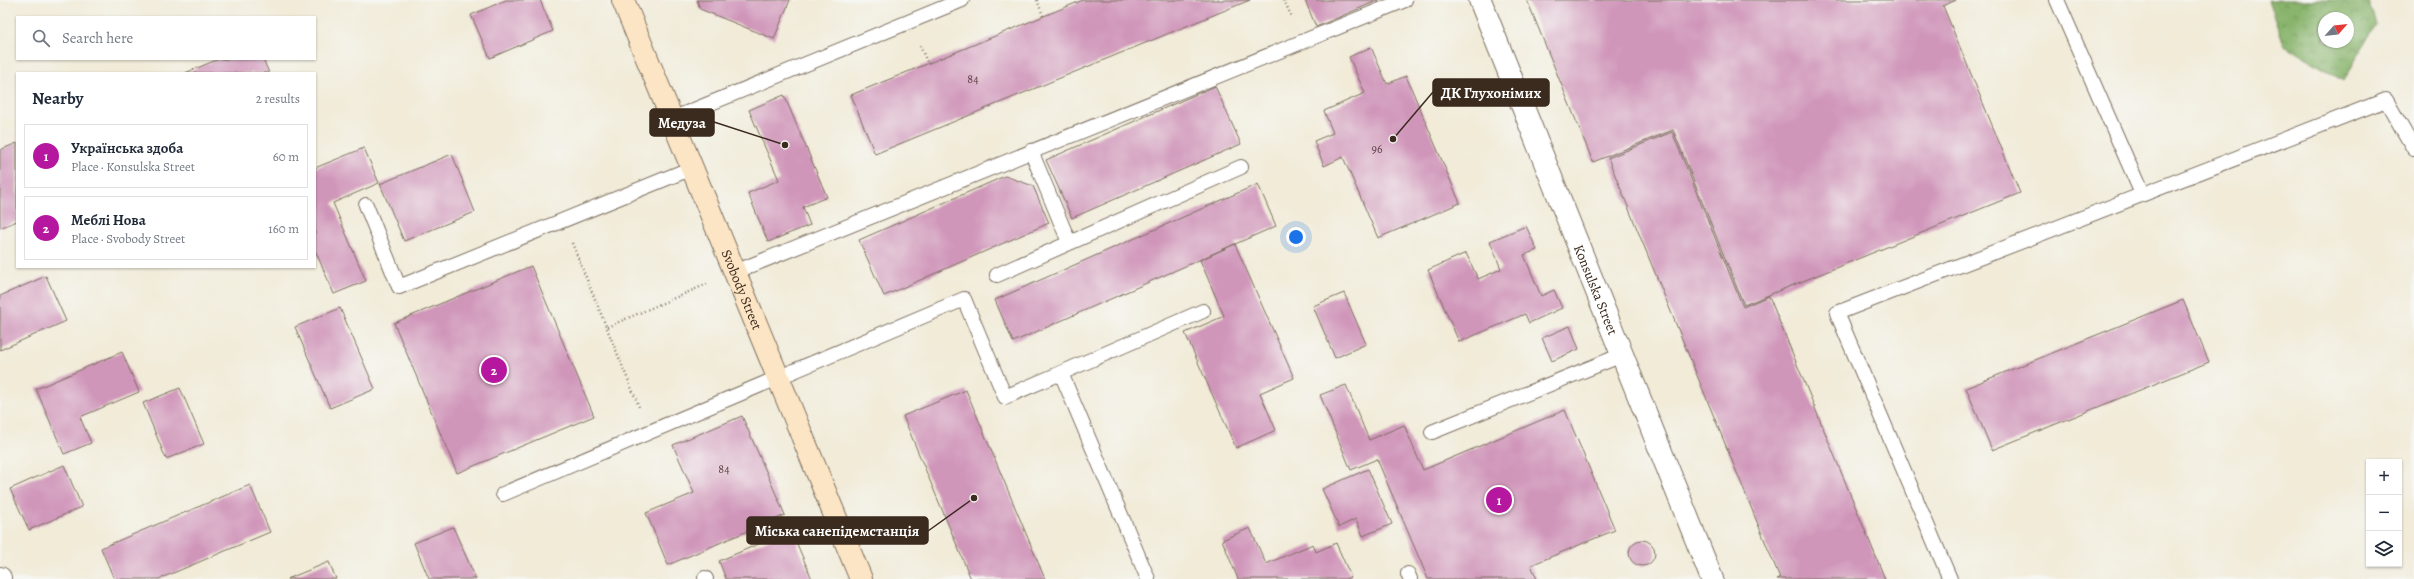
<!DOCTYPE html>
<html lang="en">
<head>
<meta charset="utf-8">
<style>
  :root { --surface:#fff; --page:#f6f6f7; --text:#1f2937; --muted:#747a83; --line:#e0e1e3; --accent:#b5179e }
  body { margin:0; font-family:Alegreya,serif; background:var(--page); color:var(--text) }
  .controls { position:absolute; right:12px; bottom:12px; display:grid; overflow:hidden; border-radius:0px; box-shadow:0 1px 3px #0004 }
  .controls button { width:36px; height:36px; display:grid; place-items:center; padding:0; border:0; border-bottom:1px solid var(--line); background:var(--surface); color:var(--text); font:20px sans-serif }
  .compass { position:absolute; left:2318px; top:12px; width:36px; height:36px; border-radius:50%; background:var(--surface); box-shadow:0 1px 3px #0004; rotate:63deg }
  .you { position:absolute; left:1296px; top:237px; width:14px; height:14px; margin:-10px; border:3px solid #fff; border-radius:50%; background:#1a73e8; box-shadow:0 0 0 6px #1a73e833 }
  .badge { display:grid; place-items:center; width:26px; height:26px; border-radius:50%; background:var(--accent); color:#fff; font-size:13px; font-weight:700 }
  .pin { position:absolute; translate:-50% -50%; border:2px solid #fff; box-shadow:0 1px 4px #0006 }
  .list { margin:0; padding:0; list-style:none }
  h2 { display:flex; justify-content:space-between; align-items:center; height:52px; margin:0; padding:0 16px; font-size:17px }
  h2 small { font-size:13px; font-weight:400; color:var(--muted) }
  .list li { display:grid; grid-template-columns:26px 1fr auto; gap:12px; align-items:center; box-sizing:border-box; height:64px; margin:0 8px 8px; padding:0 8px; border:1px solid var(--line); border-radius:0px }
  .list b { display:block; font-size:15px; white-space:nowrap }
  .list p { margin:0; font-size:13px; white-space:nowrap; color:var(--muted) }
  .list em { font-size:13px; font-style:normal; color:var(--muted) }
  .icon { flex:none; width:22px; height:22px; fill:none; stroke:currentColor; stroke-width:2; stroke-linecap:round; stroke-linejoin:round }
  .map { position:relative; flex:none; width:2414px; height:579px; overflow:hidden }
  .search { position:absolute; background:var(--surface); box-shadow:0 1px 3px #0004; left:16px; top:16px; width:300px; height:44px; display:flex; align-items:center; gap:10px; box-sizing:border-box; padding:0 14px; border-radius:0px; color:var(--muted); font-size:15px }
  .panel { position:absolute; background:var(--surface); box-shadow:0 1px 3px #0004; left:16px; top:72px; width:300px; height:196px; border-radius:0px }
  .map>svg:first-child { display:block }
</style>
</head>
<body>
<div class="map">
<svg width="2414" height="579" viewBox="0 0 2414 579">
  <defs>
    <pattern id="forest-crowns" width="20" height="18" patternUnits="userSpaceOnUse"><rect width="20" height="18" fill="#88b46c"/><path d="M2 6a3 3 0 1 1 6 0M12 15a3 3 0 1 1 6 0" fill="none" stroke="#709358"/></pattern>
  </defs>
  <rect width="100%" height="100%" fill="#f6f6f2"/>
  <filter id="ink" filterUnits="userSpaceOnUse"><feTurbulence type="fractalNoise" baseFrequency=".025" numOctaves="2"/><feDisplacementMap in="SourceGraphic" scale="8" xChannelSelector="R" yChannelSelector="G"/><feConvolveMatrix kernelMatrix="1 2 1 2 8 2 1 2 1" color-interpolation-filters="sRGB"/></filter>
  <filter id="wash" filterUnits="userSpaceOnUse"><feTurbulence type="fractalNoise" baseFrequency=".012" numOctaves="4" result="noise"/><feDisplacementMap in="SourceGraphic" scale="16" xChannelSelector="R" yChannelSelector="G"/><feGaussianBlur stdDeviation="0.9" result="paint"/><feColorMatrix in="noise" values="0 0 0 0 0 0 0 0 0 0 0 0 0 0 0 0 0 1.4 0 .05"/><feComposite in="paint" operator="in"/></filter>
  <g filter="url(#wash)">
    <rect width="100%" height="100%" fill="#f1ebd8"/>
    <path fill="url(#forest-crowns)" stroke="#626f45" fill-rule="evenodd" d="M2268,0H2368L2376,24L2343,81L2284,45ZM2324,18H2348V42H2324Z"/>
    <g id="blocks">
      <path fill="#d096ba" d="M506,0H540L553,31L490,58L471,15Z
        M697,0H790L774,39L700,9Z
        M1083,0H1250L875,154L851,95Z
        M1305,0H1379L1316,27Z
        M1527,0H1956L1943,6L2020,193L1744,305L1673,130L1593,162Z
        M1371,47L1387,84L1406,76L1460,203L1378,238L1343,157L1324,166L1314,141L1333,133L1324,111L1365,93L1349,57Z
        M219,59H263L269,73H185Z
        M1215,86L1241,144L1072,218L1046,160Z
        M784,95L827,197L803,207L810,225L768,242L748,193L779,180L749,110Z
        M1672,132L1743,307L1769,296L1885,579H1777L1780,578L1608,158Z
        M17,143V221L0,228V150Z
        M364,148L379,183L333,203L366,281L334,294L315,250V168Z
        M452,154L475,212L404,241L380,184Z
        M1005,176L1033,186L1049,223L884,296L859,240Z
        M1258,184L1276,226L1013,342L995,300Z
        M1526,226L1537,250L1524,255L1541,296L1554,290L1562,308L1529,323L1525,314L1459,342L1428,270L1466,253L1478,279L1501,269L1490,241Z
        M1235,244L1294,378L1260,393L1276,430L1236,448L1185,333L1224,316L1200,260Z
        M531,266L594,416L457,473L394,323Z
        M46,276L66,321L0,350V296Z
        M1344,293L1366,344L1335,358L1313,306Z
        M2183,300L2209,362L1992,450L1966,388Z
        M340,308L375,389L330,408L295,327Z
        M1570,326L1579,349L1552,361L1542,338Z
        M122,352L139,392L80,417L91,443L64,454L36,389Z
        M1346,385L1369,440L1404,425L1423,470L1565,410L1615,530L1531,565L1537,579H1428L1377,459L1351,470L1320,395Z
        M180,388L204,444L166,459L143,403Z
        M966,390L1045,579H971L903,416Z
        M742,416L785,515L668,565L646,513L694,493L673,445Z
        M64,465L82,507L29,530L10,489Z
        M1368,469L1392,524L1363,536L1356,519L1339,527L1322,489Z
        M250,485L270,532L159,579H114L101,548Z
        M453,527L476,579H429L414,543Z
        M1250,528L1266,564L1313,544L1316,552L1336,543L1351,577L1345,579H1238L1222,540Z
        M791,530L812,579H726L719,561Z
        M1629 553a13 13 0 1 1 26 0a13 13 0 1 1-26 0Z
        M329,562L336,579H287Z"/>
    </g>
  </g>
  <g filter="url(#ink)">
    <use href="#blocks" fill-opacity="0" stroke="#7b6e5f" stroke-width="1"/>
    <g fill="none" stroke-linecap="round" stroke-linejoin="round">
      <defs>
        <path id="service" d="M2057,0L2142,194
          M672,119L962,0
          M1031,151L1069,242
          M366,205L399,287L692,168
          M735,272L1405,0
          M997,275L1241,167
          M1061,373L1203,311
          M1432,432L1622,355
          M503,494L964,299L1005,397L1061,373L1148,579
          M1408,574L1410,579
          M705,578L706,579
          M1950,579L1837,313L2386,100L2414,149"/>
        <g id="minor">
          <path id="s1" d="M1480,0L1712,579"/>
          <path d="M0,578V579"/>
        </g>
        <g id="secondary">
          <path id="s2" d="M623,0L861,579"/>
        </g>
      </defs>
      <use href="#service" stroke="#7b6e5f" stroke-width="16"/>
      <use href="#minor" stroke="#7b6e5f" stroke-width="24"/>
      <use href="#secondary" stroke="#7b6e5f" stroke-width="24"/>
      <path stroke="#7b6e5f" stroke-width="2.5" stroke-dasharray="1 3" stroke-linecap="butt" d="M1037,0L1043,16
        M1284,0L1292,18
        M920,46L928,64
        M572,243L640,409
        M607,327L707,284"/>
      <use href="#service" stroke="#fff" stroke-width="14"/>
      <use href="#minor" stroke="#fff" stroke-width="22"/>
      <use href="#secondary" stroke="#fce5c4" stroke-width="22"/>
    </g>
  </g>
  <g text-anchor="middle" stroke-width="4" stroke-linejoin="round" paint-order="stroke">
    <g font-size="12" fill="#604545">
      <text x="973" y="83">84</text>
      <text x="1377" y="153">96</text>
      <text x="724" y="473">84</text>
    </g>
    <g font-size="14" fill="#3b2a1e" stroke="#f6f6f2">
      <text dy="5" stroke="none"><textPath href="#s2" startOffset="313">Svobody Street</textPath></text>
      <text dy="5" stroke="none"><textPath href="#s1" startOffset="312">Konsulska Street</textPath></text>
    </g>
  </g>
  <path fill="none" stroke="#3b2a1e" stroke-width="1.5" d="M1393 139L1433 92M785 145L714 122M974 498L928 531"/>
  <g fill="#3b2a1e" stroke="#f6f6f2" stroke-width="1.5">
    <circle cx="1393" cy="139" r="4"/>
    <circle cx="785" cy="145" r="4"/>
    <circle cx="974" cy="498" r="4"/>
  </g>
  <g fill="#3b2a1e" stroke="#3b2a1e" stroke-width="1.5">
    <rect x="1433" y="79" width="116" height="27" rx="4"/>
    <rect x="650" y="109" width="64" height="27" rx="4"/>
    <rect x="747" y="517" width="181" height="27" rx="4"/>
  </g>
  <g font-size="15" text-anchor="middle" font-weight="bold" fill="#fff">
    <text x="1491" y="98">ДК Глухонімих</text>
    <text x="682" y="128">Медуза</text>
    <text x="837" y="536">Міська санепідемстанція</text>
  </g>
</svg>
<div class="controls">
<button>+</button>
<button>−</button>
<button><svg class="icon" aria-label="layers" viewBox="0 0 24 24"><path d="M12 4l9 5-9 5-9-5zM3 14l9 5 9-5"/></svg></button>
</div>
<svg class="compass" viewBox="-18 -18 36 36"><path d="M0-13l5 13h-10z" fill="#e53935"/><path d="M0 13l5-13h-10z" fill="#747a83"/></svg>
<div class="you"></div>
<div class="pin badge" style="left:1499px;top:500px">1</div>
<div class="pin badge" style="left:494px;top:370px">2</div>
<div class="search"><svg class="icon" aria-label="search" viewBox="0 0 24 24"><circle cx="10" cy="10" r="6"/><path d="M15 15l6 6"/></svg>Search here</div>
<section class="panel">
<h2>Nearby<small>2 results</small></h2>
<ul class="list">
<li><span class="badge">1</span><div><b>Українська здоба</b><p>Place · Konsulska Street</p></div><em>60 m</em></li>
<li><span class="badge">2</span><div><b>Меблі Нова</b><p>Place · Svobody Street</p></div><em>160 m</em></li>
</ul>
</section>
</div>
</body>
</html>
